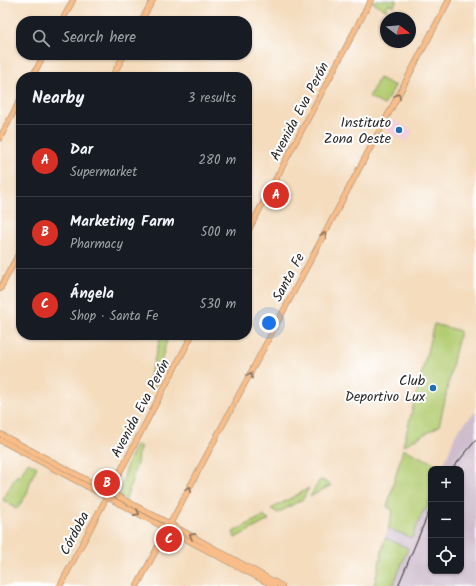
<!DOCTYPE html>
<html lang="en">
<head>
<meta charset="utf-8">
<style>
  :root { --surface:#171b24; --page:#20242c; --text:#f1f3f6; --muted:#9ea1a6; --line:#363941; --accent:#d93025 }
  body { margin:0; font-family:Kalam,sans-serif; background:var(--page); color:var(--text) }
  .controls { position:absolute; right:12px; bottom:12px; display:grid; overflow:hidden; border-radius:8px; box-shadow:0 1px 3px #0004 }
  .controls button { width:36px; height:36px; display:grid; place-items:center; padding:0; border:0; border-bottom:1px solid var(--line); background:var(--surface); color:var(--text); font:20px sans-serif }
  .compass { position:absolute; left:380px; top:12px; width:36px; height:36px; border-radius:50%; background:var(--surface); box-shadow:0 1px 3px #0004; rotate:106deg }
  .you { position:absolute; left:269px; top:323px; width:14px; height:14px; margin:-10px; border:3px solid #fff; border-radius:50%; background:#1a73e8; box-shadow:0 0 0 6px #1a73e833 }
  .badge { display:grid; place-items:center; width:26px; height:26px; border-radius:50%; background:var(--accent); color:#fff; font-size:13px; font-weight:700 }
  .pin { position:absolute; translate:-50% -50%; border:2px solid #fff; box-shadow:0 1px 4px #0006 }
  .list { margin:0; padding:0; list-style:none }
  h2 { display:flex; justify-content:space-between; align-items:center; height:52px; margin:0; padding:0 16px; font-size:17px }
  h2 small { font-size:13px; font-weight:400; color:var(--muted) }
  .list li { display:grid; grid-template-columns:26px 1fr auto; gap:12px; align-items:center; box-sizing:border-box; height:72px; padding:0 16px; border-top:1px solid var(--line) }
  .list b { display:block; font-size:15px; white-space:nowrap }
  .list p { margin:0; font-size:13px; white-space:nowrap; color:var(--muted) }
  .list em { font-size:13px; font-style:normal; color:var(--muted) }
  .icon { flex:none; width:22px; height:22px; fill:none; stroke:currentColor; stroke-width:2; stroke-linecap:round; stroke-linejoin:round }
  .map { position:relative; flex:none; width:476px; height:586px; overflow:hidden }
  .search { position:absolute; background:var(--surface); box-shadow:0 1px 3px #0004; left:16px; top:16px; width:236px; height:44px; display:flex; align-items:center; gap:10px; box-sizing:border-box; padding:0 14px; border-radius:16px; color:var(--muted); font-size:15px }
  .panel { position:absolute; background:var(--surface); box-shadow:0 1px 3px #0004; left:16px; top:72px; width:236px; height:268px; border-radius:16px }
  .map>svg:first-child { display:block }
</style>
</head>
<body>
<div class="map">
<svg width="476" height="586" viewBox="0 0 476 586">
  <rect width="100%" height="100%" fill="#fff"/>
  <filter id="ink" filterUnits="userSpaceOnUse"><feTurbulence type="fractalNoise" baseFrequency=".025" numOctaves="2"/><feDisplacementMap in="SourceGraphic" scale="8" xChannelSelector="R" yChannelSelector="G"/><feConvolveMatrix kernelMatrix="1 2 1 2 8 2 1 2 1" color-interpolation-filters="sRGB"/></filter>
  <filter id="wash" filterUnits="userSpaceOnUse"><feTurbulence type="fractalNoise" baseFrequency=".012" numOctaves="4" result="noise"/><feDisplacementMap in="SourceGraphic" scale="16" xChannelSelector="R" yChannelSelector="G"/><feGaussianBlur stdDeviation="0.9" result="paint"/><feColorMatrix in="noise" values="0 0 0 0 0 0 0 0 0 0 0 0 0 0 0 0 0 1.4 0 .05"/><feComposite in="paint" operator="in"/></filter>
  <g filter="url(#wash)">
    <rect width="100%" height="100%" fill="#f4dcbd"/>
    <path fill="#f3cfdf" d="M391,119L413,131L407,141L385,130Z"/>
    <path fill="#cfbdce" d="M475,412H476V586H393L408,548L385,538L388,528L412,538L423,510L425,511L431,497V571H461V469H442L456,433Z"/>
    <path fill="#b2cc71" stroke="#6e7c4e" d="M374,0H397L394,6L388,4L386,10L372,2Z
      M379,78L395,86L384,105L369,97Z
      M434,324L460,331C452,363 447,394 439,426L403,446Z
      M161,335H168L155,386L148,383Z
      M136,445L141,447L138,454L137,463L126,500L119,496L128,461Z
      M403,449L443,467L442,469H431V497L425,511H423L412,538L388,528L393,510L387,507Z
      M28,462L37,467L31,479L27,494L17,509L3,500L16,476H20Z
      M322,480L331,485L310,497L319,481Z
      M309,488L303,499L278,513L271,509Z
      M263,516L269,520L235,538L233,532Z
      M385,538L408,548L393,586H374Z"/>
  </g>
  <g filter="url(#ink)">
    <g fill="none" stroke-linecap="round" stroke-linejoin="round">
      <defs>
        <path id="major" d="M62,21L73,0
          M141,21L153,0
          M32,77L44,55
          M112,77L124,55
          M0,138L21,98
          M247,233L371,0
          M0,289L21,249
          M0,434L170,524L282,586
          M0,440L274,586
          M60,586L192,335
          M137,586L449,0"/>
      </defs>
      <use href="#major" stroke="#908474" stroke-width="6"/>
      <use href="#major" stroke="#f8bd88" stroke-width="5"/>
      <path stroke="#2b2b2b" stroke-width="1" d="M452,469L476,440
        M398,586L431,507"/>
    </g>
    <defs><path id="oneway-chevron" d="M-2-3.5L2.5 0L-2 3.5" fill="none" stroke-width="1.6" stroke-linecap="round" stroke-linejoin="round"/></defs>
    <g stroke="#876d55">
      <use href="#oneway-chevron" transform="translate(398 96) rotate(-62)"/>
      <use href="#oneway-chevron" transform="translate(324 235) rotate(-62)"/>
      <use href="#oneway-chevron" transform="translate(250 375) rotate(-62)"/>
      <use href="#oneway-chevron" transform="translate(189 489) rotate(-62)"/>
      <use href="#oneway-chevron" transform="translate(137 513) rotate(28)"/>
      <use href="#oneway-chevron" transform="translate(192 536) rotate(-151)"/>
    </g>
  </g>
  <g fill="#1f6fb2" stroke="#fff" stroke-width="1.5">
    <circle cx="399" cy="130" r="4"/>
    <circle cx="433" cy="388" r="4"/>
  </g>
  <g text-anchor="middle" stroke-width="4" stroke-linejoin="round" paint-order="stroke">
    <g font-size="14" fill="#2b2b2b" stroke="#fff">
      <text transform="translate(299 111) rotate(-62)" y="5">Avenida Eva Perón</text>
      <text transform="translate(288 277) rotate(-62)" y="5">Santa Fe</text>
      <text transform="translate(140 408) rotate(-62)" y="5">Avenida Eva Perón</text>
      <text transform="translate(74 533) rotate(-62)" y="5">Córdoba</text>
    </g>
    <g font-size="14" fill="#2b2b2b" stroke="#fff" text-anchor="end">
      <text x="391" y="127">Instituto<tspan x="391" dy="16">Zona Oeste</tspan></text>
      <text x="425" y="385">Club<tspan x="425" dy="16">Deportivo Lux</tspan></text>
    </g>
  </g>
</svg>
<div class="controls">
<button>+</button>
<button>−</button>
<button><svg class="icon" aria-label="locate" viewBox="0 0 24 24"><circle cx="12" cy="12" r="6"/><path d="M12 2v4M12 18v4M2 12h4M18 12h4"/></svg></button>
</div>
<svg class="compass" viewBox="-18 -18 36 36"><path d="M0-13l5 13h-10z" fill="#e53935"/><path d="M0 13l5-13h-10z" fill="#9ea1a6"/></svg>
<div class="you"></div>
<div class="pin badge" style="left:276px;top:195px">A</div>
<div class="pin badge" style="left:107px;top:483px">B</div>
<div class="pin badge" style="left:169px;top:539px">C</div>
<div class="search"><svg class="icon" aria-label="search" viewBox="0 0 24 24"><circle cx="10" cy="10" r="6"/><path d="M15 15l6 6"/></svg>Search here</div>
<section class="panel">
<h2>Nearby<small>3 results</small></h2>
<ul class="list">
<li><span class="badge">A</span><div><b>Dar</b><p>Supermarket</p></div><em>280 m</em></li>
<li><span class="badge">B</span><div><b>Marketing Farm</b><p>Pharmacy</p></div><em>500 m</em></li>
<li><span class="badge">C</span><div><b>Ángela</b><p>Shop · Santa Fe</p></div><em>530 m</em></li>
</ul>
</section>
</div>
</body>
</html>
